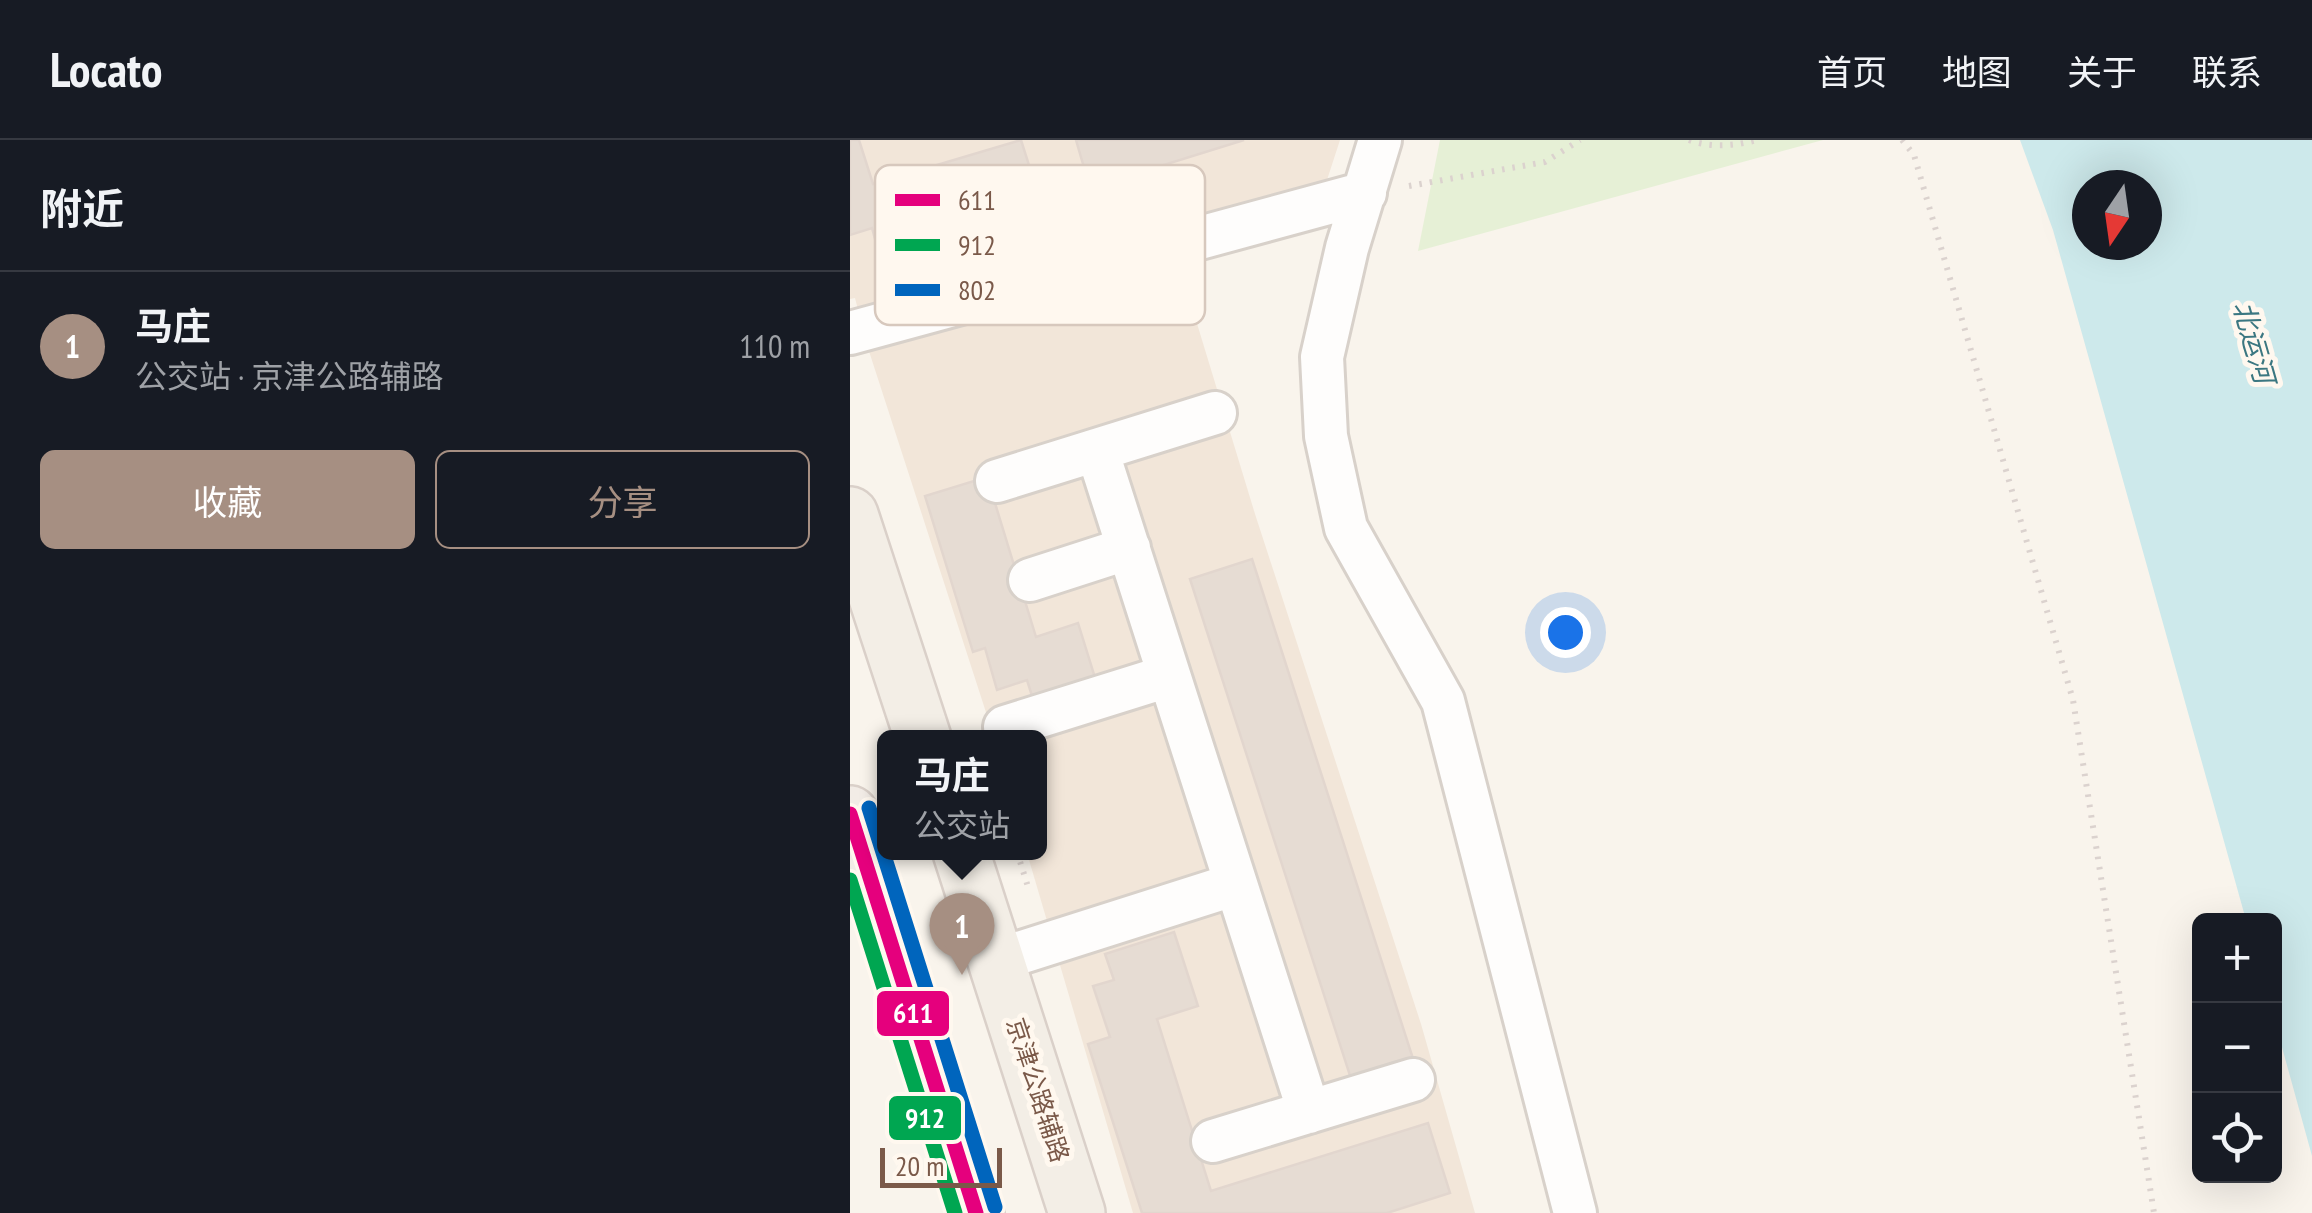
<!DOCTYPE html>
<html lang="zh">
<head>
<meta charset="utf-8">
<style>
  :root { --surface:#171b24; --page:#20242c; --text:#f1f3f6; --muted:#9ea1a6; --line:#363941; --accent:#a68f82 }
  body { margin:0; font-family:"PT Sans Narrow","Noto Sans SC",sans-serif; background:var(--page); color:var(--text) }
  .controls { position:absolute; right:30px; bottom:30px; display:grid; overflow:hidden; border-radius:15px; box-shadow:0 10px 40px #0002 }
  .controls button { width:90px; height:90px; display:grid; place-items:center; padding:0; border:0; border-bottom:2px solid var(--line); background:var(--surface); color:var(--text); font:50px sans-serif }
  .compass { position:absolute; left:1222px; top:30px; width:90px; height:90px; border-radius:50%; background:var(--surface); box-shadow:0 10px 40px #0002; rotate:193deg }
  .scale { position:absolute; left:30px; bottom:25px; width:122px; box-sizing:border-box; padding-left:10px; border:5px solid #7a5949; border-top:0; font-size:28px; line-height:35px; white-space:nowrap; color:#7a5949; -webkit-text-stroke:8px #fff8ef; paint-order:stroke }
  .you { position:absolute; left:715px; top:492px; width:35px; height:35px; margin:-25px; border:8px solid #fff; border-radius:50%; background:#1a73e8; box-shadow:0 0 0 15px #1a73e833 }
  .badge { display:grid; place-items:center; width:65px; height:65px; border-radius:50%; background:var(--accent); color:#fff; font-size:32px; font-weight:700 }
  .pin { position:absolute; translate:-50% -82px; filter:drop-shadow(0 2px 5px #0008) }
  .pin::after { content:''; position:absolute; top:52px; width:35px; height:30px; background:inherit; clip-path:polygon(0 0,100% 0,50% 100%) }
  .popup { position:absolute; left:27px; top:590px; width:170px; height:130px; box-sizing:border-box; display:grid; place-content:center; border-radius:15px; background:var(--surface); filter:drop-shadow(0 2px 8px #0005); font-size:32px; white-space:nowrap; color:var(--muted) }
  .popup b { font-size:38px; color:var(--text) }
  .popup::after { content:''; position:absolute; left:50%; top:100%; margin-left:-20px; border:20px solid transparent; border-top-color:var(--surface) }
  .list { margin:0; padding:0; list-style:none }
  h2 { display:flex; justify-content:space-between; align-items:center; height:130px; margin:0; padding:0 40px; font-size:42px }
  h2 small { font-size:32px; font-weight:400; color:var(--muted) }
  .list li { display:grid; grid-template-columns:65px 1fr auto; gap:30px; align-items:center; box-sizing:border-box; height:150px; padding:0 40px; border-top:2px solid var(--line) }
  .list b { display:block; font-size:38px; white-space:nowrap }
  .list p { margin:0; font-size:32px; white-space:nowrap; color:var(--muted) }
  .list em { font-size:32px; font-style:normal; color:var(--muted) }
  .actions { display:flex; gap:20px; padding:30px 40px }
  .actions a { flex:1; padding:22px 0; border:2px solid var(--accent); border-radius:15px; text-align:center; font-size:35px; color:var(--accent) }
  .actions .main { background:var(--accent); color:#fff }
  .icon { flex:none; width:55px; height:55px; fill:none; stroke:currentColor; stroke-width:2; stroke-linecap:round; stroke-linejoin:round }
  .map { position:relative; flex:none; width:1462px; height:1073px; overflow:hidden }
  header { display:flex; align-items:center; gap:60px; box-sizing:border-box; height:140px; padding:0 50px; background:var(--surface); border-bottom:2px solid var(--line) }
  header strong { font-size:48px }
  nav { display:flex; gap:55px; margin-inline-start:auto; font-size:35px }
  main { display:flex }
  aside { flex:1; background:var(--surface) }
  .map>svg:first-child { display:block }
</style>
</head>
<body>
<header>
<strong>Locato</strong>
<nav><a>首页</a><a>地图</a><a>关于</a><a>联系</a></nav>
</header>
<main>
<aside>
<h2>附近<small></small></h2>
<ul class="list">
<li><span class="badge">1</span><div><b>马庄</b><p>公交站 · 京津公路辅路</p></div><em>110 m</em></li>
</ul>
<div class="actions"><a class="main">收藏</a><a>分享</a></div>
</aside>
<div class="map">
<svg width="1462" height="1073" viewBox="0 0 1462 1073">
  <rect width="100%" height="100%" fill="#f9f4ec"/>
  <path fill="#f2e6d9" d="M0,0H490L476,43L317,85L405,374L571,884L625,1073H283L177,713L190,712V598L144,597L17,205L5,158L0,159Z"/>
  <path fill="#e6f0d6" d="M590,0H973L568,111Z"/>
  <path fill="#cde9eb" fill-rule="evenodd" d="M1170,0H1462V1016L1425,882L1424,780H1396L1203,90ZM1237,45H1297V105H1237Z"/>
  <path fill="#e6dcd3" stroke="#e2d6ce" stroke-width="2.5" d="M0,0H9L23,44L171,0L190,60L28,110L22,88L0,95Z
    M226,0H394L240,48Z
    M137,337L186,497L228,483L246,541L183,559L177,540L147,550L135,508L123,512L75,356Z
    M402,419L566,928L504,948L340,439Z
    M324,792L348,866L307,879L361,1051L578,983L600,1053L537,1073H292L238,904L260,897L243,846L264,840L255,814Z"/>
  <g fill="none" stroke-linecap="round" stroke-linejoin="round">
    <defs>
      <path id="minor" d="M530,0L497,108L472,217L476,296L496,388L593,561L725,1073
        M0,193L515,53
        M247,310L459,972
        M147,341L365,273
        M180,440L279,408
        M155,587L318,536
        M147,820L386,744
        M363,1001L563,940"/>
      <path id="primary" d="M0,375L73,598
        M111,712L227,1073"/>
      <path id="trunk" d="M0,674L126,1073"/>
    </defs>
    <use href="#minor" stroke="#d8d1ca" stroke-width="48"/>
    <use href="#primary" stroke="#dad0c9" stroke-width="60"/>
    <use href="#trunk" stroke="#dad0c9" stroke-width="60"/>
    <path stroke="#dbd2ce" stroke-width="6" stroke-dasharray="2.5 8" stroke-linecap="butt" d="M839,0C860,8 885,6 907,0
      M1052,0L1064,15L1223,560L1304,1073
      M559,46L695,22L730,0
      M167,712L179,750"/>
    <use href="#minor" stroke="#fefdfc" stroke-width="42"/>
    <use href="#primary" stroke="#f3eee6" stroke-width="55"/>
    <use href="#trunk" stroke="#f2ece6" stroke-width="55"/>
    <defs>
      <path id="bus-1" d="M0,674L126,1073"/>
      <path id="bus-2" d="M0,740L105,1073"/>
      <path id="bus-3" d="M19,668L145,1067"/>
    </defs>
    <use href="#bus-1" stroke="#fff8ef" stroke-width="22"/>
    <use href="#bus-2" stroke="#fff8ef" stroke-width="22"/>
    <use href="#bus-3" stroke="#fff8ef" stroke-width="22"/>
    <use href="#bus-1" stroke="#e5007d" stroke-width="15"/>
    <use href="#bus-2" stroke="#00a651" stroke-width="15"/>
    <use href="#bus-3" stroke="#0065bd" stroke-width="15"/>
  </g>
  <g text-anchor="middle" stroke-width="10" stroke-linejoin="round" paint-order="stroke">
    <g font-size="25" fill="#7a5949" stroke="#fff8ef">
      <text transform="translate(188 950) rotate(72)" y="9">京津公路辅路</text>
    </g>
    <g font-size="28" font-style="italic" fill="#3b7781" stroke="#fff8ef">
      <text transform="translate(1404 202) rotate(74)" y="10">北运河</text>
    </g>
  </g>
  <rect x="25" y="25" width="330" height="160" rx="15" fill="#fff8ef" stroke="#d7c8bd" stroke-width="2.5"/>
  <rect x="45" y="54" width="45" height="12" fill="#e5007d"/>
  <rect x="45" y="99" width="45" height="12" fill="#00a651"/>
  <rect x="45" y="144" width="45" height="12" fill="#0065bd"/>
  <g font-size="28" fill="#7a5949">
    <text x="108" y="70">611</text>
    <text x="108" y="115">912</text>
    <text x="108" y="160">802</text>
  </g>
  <g stroke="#fff8ef" stroke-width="4">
    <rect x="25" y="849" width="76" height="49" rx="10" fill="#e5007d"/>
    <rect x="37" y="954" width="76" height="48" rx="10" fill="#00a651"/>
  </g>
  <g font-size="28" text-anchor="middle" font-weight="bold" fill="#fff">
    <text x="63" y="883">611</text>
    <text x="75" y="988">912</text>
  </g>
</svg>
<div class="controls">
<button>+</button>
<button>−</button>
<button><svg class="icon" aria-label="locate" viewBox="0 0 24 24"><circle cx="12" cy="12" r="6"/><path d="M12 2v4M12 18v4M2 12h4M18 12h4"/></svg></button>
</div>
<svg class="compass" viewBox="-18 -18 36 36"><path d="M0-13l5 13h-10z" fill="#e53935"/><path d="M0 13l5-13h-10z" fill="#9ea1a6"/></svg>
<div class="scale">20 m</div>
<div class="you"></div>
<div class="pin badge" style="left:112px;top:835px">1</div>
<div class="popup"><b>马庄</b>公交站</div>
</div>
</main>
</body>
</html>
